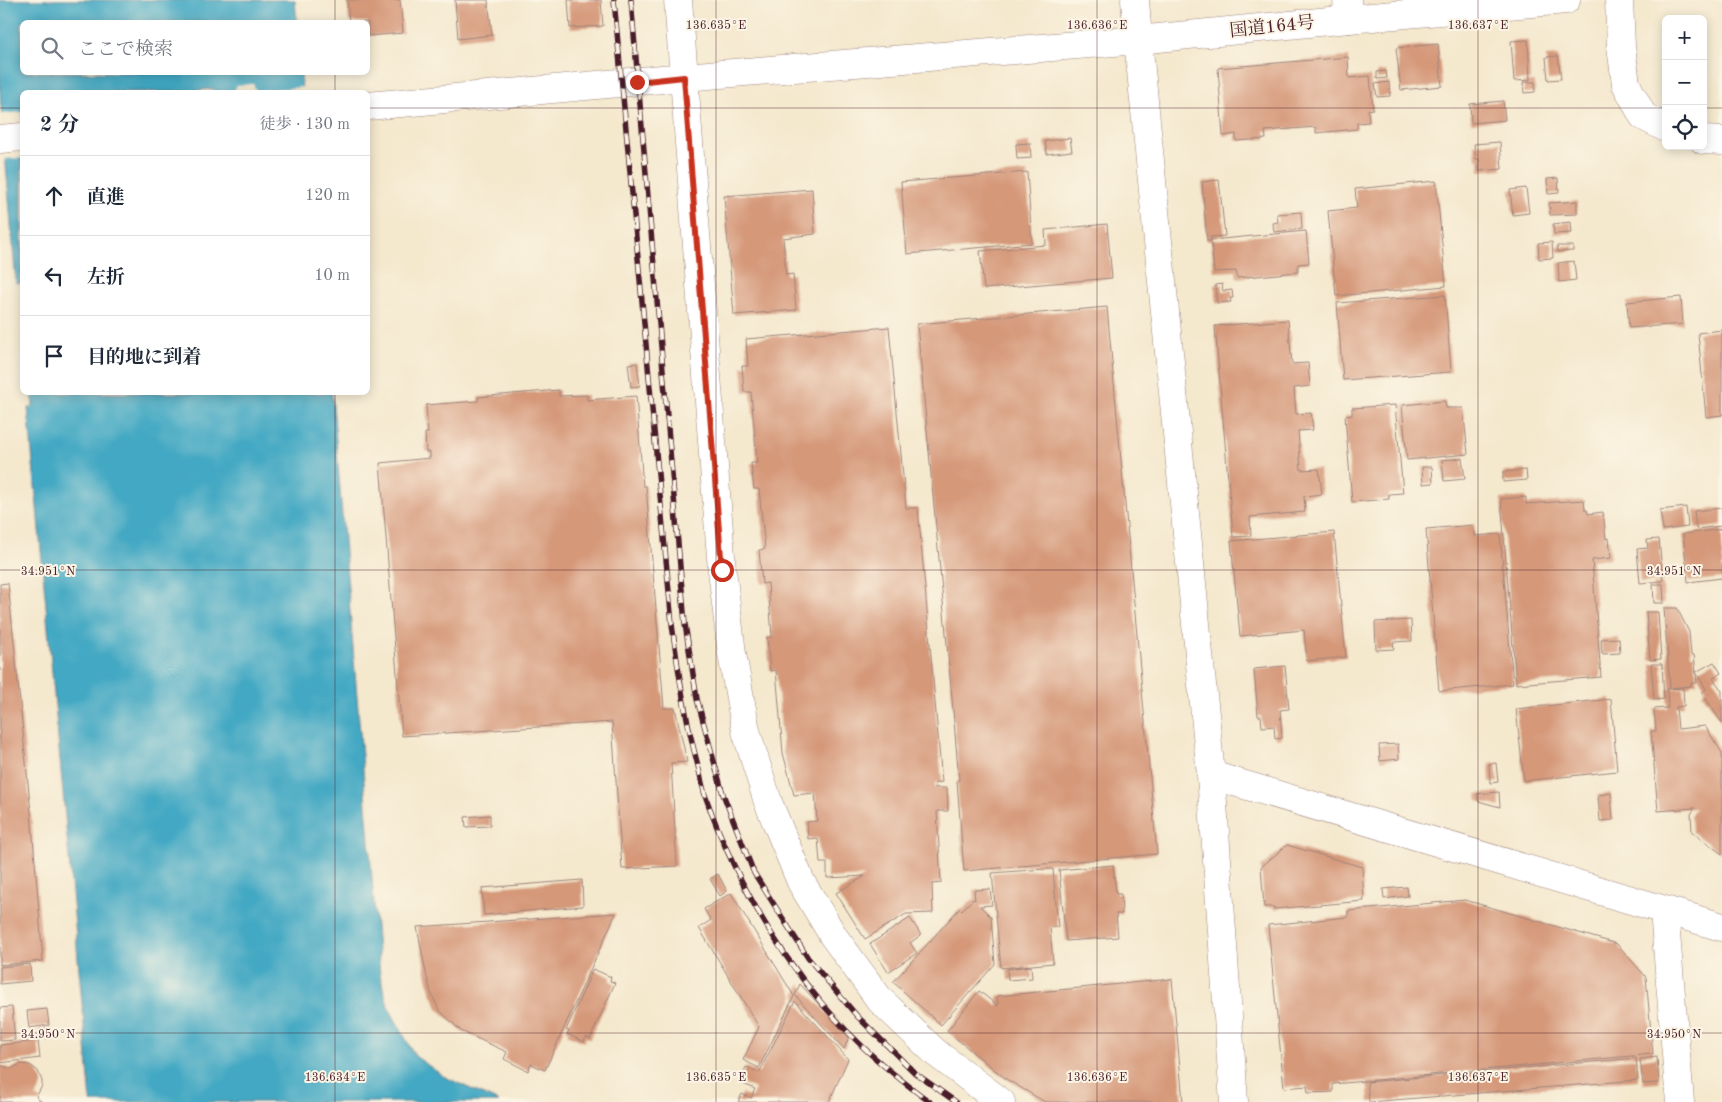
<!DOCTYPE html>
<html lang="ja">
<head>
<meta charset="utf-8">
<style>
  :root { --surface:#fff; --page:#f2f2f3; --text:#1f2937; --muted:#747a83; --line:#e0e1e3 }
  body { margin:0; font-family:"Old Standard TT","Noto Serif JP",serif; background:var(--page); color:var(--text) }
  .controls { position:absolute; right:15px; top:15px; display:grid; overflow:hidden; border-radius:8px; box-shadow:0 2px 12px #0003 }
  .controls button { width:45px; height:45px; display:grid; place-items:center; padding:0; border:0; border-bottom:1px solid var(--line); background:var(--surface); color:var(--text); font:25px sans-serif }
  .stop { position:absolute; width:15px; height:15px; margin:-11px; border:4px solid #c8321e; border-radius:50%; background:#fff }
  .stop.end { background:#c8321e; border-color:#fff; box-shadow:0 1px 5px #0008 }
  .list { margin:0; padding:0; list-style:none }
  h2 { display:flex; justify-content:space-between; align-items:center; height:65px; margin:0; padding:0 20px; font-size:21px }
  h2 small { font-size:16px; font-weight:400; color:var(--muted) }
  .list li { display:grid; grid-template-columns:32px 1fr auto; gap:15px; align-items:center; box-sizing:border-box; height:80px; padding:0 20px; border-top:1px solid var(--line) }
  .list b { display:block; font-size:19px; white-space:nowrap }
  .list em { font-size:16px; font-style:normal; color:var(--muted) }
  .icon { flex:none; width:28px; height:28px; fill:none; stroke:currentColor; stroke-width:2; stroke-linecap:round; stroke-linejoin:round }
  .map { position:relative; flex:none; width:1722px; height:1102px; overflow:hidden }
  .search { position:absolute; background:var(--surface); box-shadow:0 2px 12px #0003; left:20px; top:20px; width:350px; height:55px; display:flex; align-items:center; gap:12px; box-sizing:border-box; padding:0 18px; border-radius:8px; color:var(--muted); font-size:19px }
  .panel { position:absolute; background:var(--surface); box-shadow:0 2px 12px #0003; left:20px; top:90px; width:350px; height:305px; border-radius:8px }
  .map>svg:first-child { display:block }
</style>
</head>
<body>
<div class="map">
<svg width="1722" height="1102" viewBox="0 0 1722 1102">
  <rect width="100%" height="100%" fill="#fcf5e5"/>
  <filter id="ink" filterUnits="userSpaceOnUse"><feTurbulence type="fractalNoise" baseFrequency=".02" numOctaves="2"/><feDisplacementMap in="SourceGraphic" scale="10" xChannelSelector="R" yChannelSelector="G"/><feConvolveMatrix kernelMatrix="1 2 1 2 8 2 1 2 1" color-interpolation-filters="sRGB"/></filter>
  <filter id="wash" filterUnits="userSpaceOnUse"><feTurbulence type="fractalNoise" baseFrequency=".0096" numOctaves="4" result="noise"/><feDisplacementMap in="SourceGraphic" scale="20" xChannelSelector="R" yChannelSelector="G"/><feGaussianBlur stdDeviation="1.12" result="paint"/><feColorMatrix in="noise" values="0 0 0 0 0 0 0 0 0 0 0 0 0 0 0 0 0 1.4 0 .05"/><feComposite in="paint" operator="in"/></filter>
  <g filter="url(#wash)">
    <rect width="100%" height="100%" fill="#f4e8cd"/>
    <path fill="#43a8c3" stroke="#466477" d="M0,0H295L297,22H22V72L301,73L302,92H215L214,89L173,92H22V283H16L0,95Z
      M32,393H332L380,975L388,1006L415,1056L443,1076L499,1102H91L28,408L33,407Z"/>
    <path fill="#f4e8cd" d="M253,84L256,91L304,87V92H234L237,85Z
      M22,112V158L3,159L0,114Z"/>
    <g id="blocks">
      <path fill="#d59879" d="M347,0H400L403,33L368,36V22H349Z
        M455,0H488L492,35L458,39Z
        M568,0H601L603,26L570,28Z
        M1528,40L1530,80L1514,81L1511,41Z
        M1438,44L1442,86L1401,90L1396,48Z
        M1558,56L1561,79L1548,80L1546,57Z
        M1348,57L1349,78L1370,76L1373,109L1368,110L1369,122L1357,123V129L1316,133V127L1265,131L1266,139L1236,141V134L1223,136L1218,68Z
        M1386,71L1387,78L1377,79V72Z
        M1389,82L1390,96L1377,97L1375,84Z
        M1523,82H1535V92L1524,93Z
        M1503,101L1505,120L1471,123L1470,104Z
        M1070,138L1072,151L1047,154L1045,141Z
        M1500,142L1502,169L1479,171V159H1476L1474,144Z
        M1030,143L1031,158L1017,159L1016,144Z
        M1027,172L1032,243L907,254L901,182Z
        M1558,178L1559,193L1548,194L1547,179Z
        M1219,180L1225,236L1211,237V241H1207L1202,182Z
        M1436,181L1446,286L1336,296L1328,211L1357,208L1355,189Z
        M1526,188L1529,213L1513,215L1510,190Z
        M812,189L815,234L783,238L786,275L793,274L796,310L734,315L724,196Z
        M1577,201V214L1550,215L1549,203Z
        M1301,212L1302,229L1274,232L1273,223L1278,222L1277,214Z
        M1571,222L1572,233L1554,234L1553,224Z
        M1107,224L1112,278L984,289L980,251L1046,245L1045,230Z
        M1306,231L1309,263L1298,264V272L1237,278L1236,271L1214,272L1211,240Z
        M1552,242L1553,258L1539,259L1538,243Z
        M1557,246H1573V251L1558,252Z
        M1574,261L1576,280L1559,282L1558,263Z
        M1222,284L1223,291L1232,290L1233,298H1230L1231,302L1217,303L1215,285Z
        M1445,295L1451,372L1343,380L1337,303Z
        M1681,297L1683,324L1629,328L1627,302Z
        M1107,307L1157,854L964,871L957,781L959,780L951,687L917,324Z
        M1288,320L1292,364L1308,363L1310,386L1294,388L1296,414L1311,413L1313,430L1298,431L1301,470L1319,469L1322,494L1304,496L1305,512L1250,517L1251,536L1233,537L1215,326Z
        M889,327L906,508H918L942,782L935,783V788H947L948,811H937L941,883L932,884L933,913L906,914L865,939L836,893L865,876L827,878V863H820L818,838L808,839L807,822L817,821L815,793L794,795L783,753L776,670L770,671L767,637H772L768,583L762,584L759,550L765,549L759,489H754L751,463H757L751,392H744L742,366H748L746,339Z
        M1722,330V415L1706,417L1698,333Z
        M637,363L640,386L631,387L628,364Z
        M559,390V396L587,395V400L636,396L643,486H646L664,708H675L687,762L671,763L677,866L622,869L612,722L402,736L380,463L430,458V452H426L425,433H428L426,405L478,401V397Z
        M1445,401L1446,408H1463L1468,454L1407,460L1402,405Z
        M1395,405L1403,493L1389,494V499L1352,502L1345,416L1352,415V408Z
        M1462,458L1465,479L1444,481L1442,460Z
        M1422,467H1432L1433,483L1423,484Z
        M1526,470L1527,480L1503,482V472Z
        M1526,497V504L1584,500L1585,510H1587L1588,514L1603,512L1606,539L1609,538L1611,558L1592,560L1601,677L1516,684L1501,499Z
        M1686,507L1688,527L1663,530L1660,510Z
        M1722,508V526L1696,529L1694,511Z
        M1474,525L1475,536L1500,534L1513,684L1439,691L1426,529Z
        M1722,529V578L1688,582L1683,534Z
        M1334,532L1346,657L1307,661L1304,630L1240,636L1231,541Z
        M1659,539L1663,581L1640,583L1637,549L1648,548L1647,540Z
        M8,583L31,813L43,961L0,965V584Z
        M1653,584H1663L1664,603H1654Z
        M1664,608H1677L1689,632L1691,655H1694L1697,683H1691V686L1670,688Z
        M1646,612H1658L1661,659L1650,660Z
        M1411,620L1412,641L1393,642L1394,649L1376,650L1375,622Z
        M1619,638L1620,653L1602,654L1601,639Z
        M1714,662L1721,673L1713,678L1722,691V723L1702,693L1706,689L1696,672Z
        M1651,664H1662L1664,699L1654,700Z
        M1285,666L1289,709L1280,710L1282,738L1275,739L1274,726L1262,727L1261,716H1258L1254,669Z
        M1683,688L1684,706L1676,707L1678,729L1705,726L1722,753V854L1692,832L1691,814L1695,808L1658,811L1651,731H1656L1654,709L1668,708L1667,689Z
        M1611,699L1617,771L1524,781L1516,709Z
        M1398,744L1399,759L1380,761L1379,745Z
        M1496,763L1498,782L1490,783L1489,764Z
        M1499,792L1500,807L1478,801L1477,794Z
        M1611,793L1613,820L1600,821L1598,795Z
        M490,815V826L466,827L465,817Z
        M1287,845L1362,867L1364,901L1274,909V907H1264L1261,867Z
        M1113,865L1116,894H1121L1122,914H1116L1118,937L1066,941L1059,870Z
        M1045,869H1053L1058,927H1050L1053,963L1001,968L992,873Z
        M718,874L727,891L720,896L710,879Z
        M582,880L583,906L484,915L482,888Z
        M1407,887L1408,896L1384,899L1383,889Z
        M990,889L992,905L980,906L991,917L995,964L941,1025L893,982L960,908L962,910L973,899L975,900L974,890Z
        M731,893L794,996L759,1068L743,1060L759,1027L699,928L711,920L704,909Z
        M1465,900L1617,944L1646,977L1653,1054L1333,1084V1092L1308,1093L1307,1086L1284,1088L1268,925L1348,917V911Z
        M616,913L545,1070L531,1064L528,1071L504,1059L507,1052L461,1031L439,1010L431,993L426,973L417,927Z
        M910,918L921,935L910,943L917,953L888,972L870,944Z
        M30,964L31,981L0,984V967Z
        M1031,966L1032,978L1008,980L1007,969Z
        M593,969L611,977L610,981L615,983L590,1039L586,1037L584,1042L567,1034L569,1031L566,1030Z
        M1172,979L1183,1102H1045L1006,1079L947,1031L979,991L998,1006L997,996Z
        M800,984L849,1037L844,1049L795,995Z
        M795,1001L848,1059L829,1102H738L742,1094L751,1098L755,1089L739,1082L746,1067L759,1073Z
        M12,1007L15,1040L0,1041V1008Z
        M47,1009L49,1025L29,1028L27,1011Z
        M51,1028V1038L41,1039L40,1029Z
        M38,1041L40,1058L0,1063V1045Z
        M1657,1057L1659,1083L1643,1084L1640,1059Z
        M1636,1058L1638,1080L1369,1102L1367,1082Z
        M20,1064L30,1065L38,1071L42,1081V1086L36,1097L42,1102H0V1065L11,1069Z"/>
    </g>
  </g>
  <g filter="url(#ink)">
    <use href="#blocks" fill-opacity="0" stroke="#9f847c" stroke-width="1"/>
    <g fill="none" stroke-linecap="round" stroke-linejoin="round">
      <defs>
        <path id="minor" d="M678,0L722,570L732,654L746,731L768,802L801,882L834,937L880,1000L936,1053L1001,1102
          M1347,0L1349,19
          M1619,0L1621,46L1626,84L1643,116L1666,128
          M368,106L684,77L1138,40L1211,775L1234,1102
          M0,139L22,137
          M1703,140L1722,141
          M1211,775L1722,927
          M1664,910L1680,1102"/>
        <path id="highway" d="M1135,0L1138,40L1349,19L1566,0"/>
      </defs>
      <use href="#minor" stroke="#9f847c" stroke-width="29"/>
      <use href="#highway" stroke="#9f847c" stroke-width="29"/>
      <use href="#minor" stroke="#fff" stroke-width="28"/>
      <use href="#highway" stroke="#fff" stroke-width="28"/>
      <defs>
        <path id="rail" d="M614,0L672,624C678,671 685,717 697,762C700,773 702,785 705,795C737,887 792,980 863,1047C884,1067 907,1085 930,1102
          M631,0L685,624L697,699L723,794L754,873L808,958L857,1016L915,1073L956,1102"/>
      </defs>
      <use href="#rail" stroke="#4a1f2b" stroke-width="5.5"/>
      <use href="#rail" stroke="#fcf5e5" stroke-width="4" stroke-dasharray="11" stroke-linecap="butt"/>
    </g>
  </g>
  <g fill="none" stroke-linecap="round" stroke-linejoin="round" filter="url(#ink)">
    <path stroke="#c8321e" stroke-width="6" d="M637,82L684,77L722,570"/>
  </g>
  <path fill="none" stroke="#4a1f2b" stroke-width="1" stroke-opacity="0.45" d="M335,0V22M716,0V1102M1097,0V1102M1478,0V1102M335,72V92M0,108H22M368,108H1666M1703,108H1722M335,392V1102M0,570H1722M0,1033H1722"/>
  <g text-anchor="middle" stroke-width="4" stroke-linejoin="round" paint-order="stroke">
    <g font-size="18" fill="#4a1f2b" stroke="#fcf5e5">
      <text transform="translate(1272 26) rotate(-6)" y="6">国道164号</text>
    </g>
  </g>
  <g font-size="12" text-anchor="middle" fill="#4a1f2b" stroke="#fcf5e5" stroke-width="4" stroke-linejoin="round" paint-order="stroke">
    <text x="716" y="29">136.635°E</text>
    <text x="1097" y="29">136.636°E</text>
    <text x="1478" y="29">136.637°E</text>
    <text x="48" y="575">34.951°N</text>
    <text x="1674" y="575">34.951°N</text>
    <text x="48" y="1038">34.950°N</text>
    <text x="1674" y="1038">34.950°N</text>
    <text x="335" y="1081">136.634°E</text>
    <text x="716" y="1081">136.635°E</text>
    <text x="1097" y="1081">136.636°E</text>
    <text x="1478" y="1081">136.637°E</text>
  </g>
</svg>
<div class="controls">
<button>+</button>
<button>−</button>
<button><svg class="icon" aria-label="locate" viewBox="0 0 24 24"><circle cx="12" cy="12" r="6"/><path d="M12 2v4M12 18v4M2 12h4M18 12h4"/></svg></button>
</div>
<div class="stop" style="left:722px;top:570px"></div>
<div class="stop end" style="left:637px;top:82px"></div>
<div class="search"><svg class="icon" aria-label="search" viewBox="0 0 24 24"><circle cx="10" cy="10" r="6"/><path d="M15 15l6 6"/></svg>ここで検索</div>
<section class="panel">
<h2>2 分<small>徒歩 · 130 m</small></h2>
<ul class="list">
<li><svg class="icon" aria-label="ahead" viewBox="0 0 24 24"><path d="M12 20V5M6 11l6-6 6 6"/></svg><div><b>直進</b></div><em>120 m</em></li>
<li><svg class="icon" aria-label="left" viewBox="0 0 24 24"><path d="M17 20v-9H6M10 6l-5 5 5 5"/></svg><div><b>左折</b></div><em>10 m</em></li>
<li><svg class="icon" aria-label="arrive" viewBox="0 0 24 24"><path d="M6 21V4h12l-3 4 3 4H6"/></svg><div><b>目的地に到着</b></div></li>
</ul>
</section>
</div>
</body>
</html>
